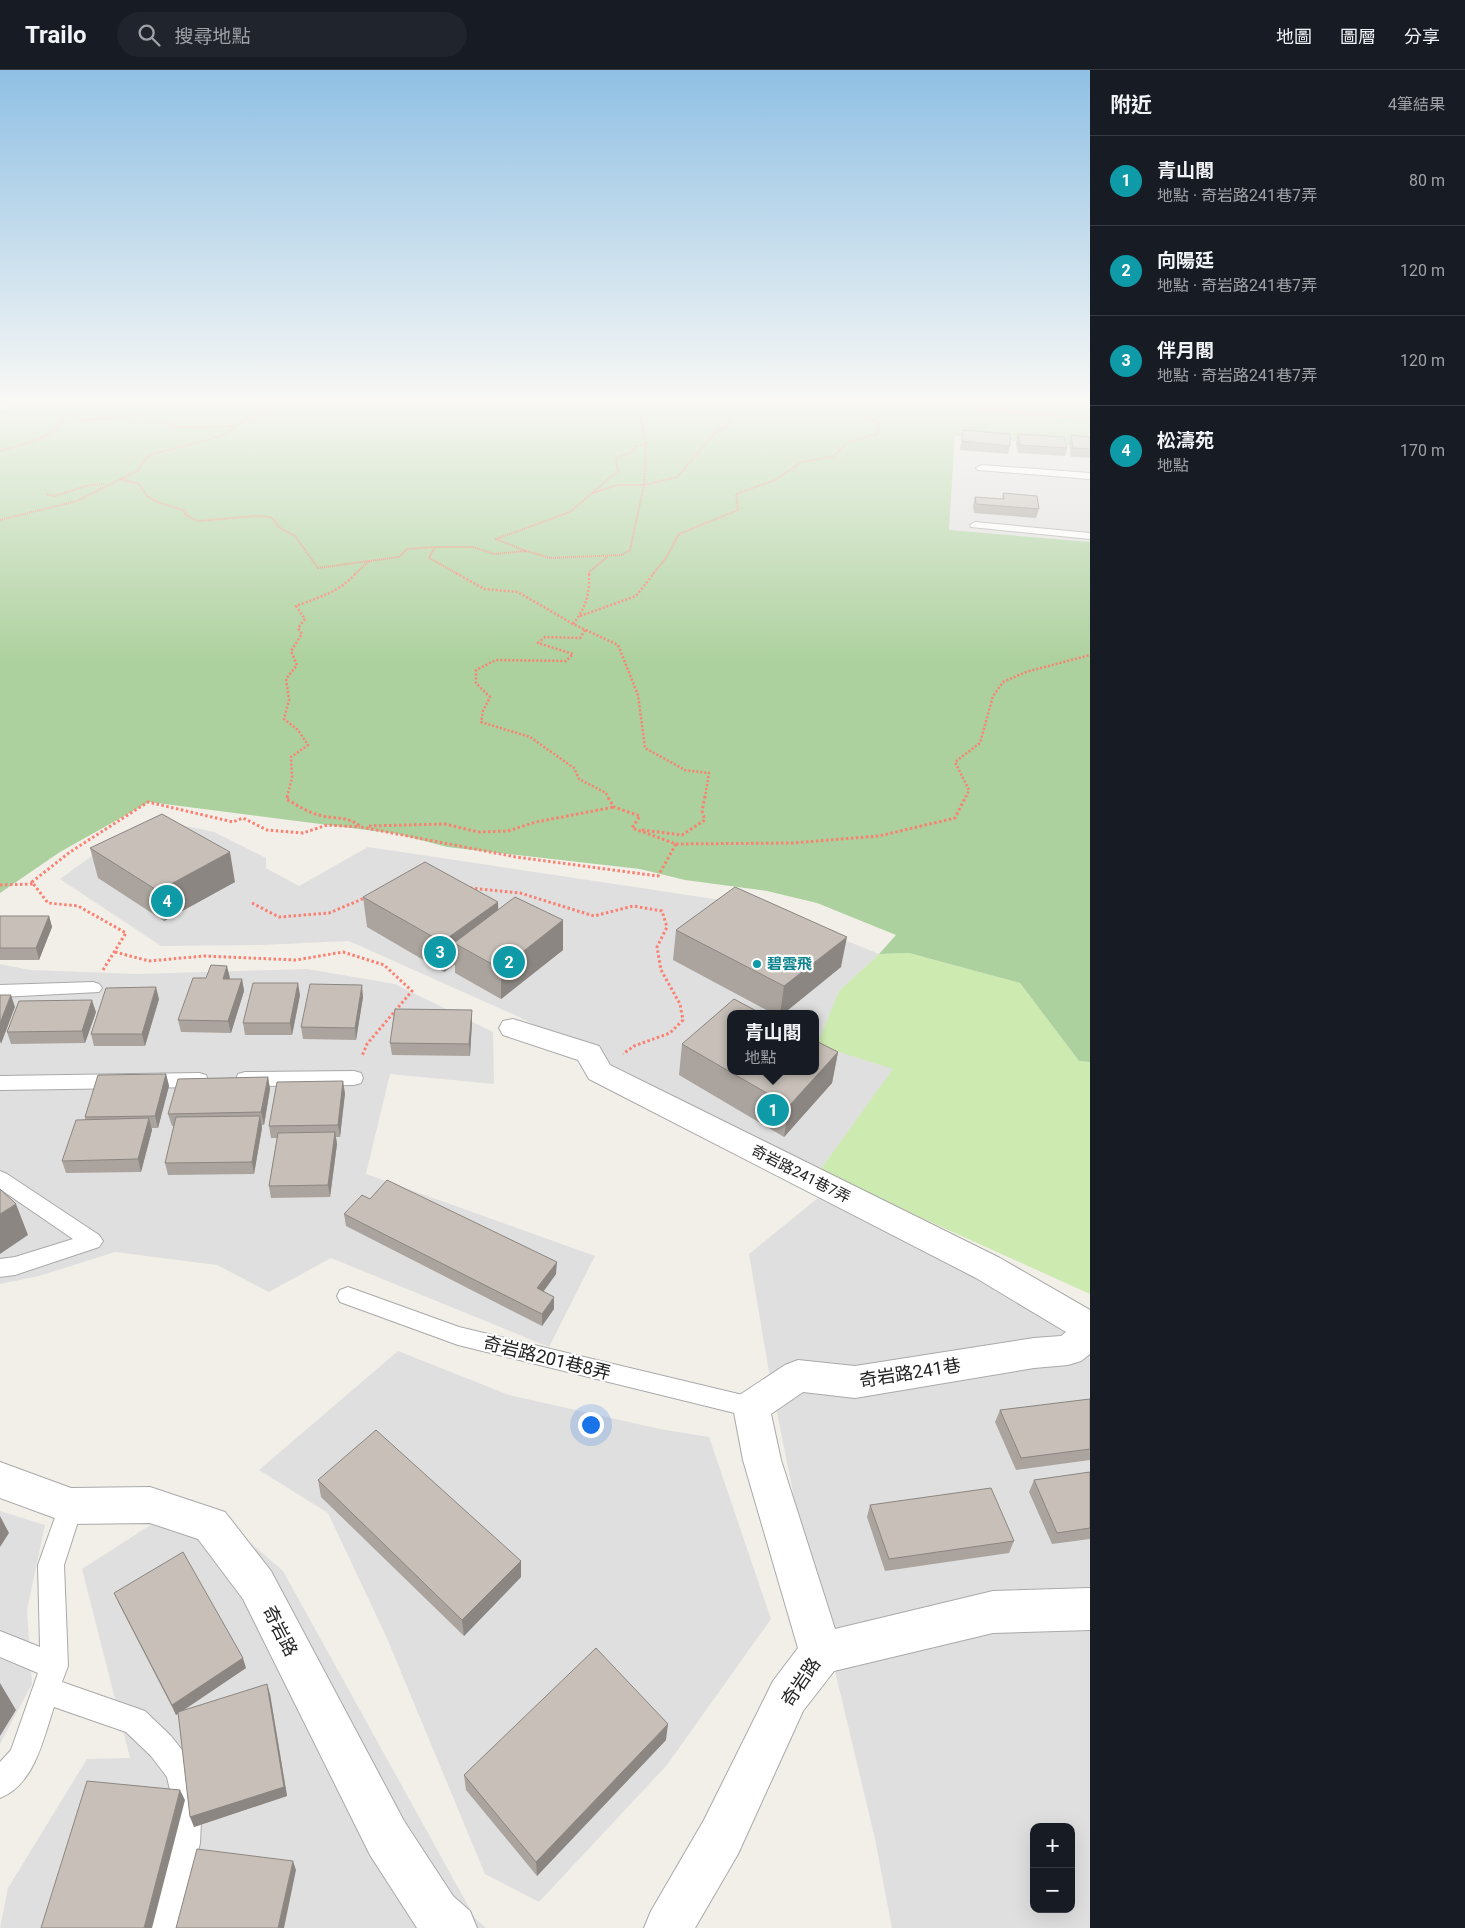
<!DOCTYPE html>
<html lang="zh-TW">
<head>
<meta charset="utf-8">
<style>
  :root { --surface:#171b24; --page:#20242c; --text:#f1f3f6; --muted:#9ea1a6; --line:#363941; --accent:#d93025 }
  body { margin:0; font-family:Roboto,"Noto Sans TC",sans-serif; background:var(--page); color:var(--text) }
  .controls { position:absolute; right:15px; bottom:15px; display:grid; overflow:hidden; border-radius:10px; box-shadow:0 5px 20px #0002 }
  .controls button { width:45px; height:45px; display:grid; place-items:center; padding:0; border:0; border-bottom:1px solid var(--line); background:var(--surface); color:var(--text); font:25px sans-serif }
  .you { position:absolute; left:590px; top:1354px; width:18px; height:18px; margin:-12px; border:4px solid #fff; border-radius:50%; background:#1a73e8; box-shadow:0 0 0 8px #1a73e833 }
  .badge { display:grid; place-items:center; width:32px; height:32px; border-radius:50%; background:var(--accent); color:#fff; font-size:16px; font-weight:700 }
  .pin { position:absolute; translate:-50% -50%; border:2px solid #fff; box-shadow:0 1px 5px #0006 }
  .popup { position:absolute; left:727px; top:940px; width:92px; height:65px; box-sizing:border-box; display:grid; place-content:center; border-radius:10px; background:var(--surface); filter:drop-shadow(0 1px 4px #0005); font-size:16px; white-space:nowrap; color:var(--muted) }
  .popup b { font-size:19px; color:var(--text) }
  .popup::after { content:''; position:absolute; left:50%; top:100%; margin-left:-10px; border:10px solid transparent; border-top-color:var(--surface) }
  .list { margin:0; padding:0; list-style:none }
  h2 { display:flex; justify-content:space-between; align-items:center; height:65px; margin:0; padding:0 20px; font-size:21px }
  h2 small { font-size:16px; font-weight:400; color:var(--muted) }
  .list li { display:grid; grid-template-columns:32px 1fr auto; gap:15px; align-items:center; box-sizing:border-box; height:90px; padding:0 20px; border-top:1px solid var(--line) }
  .list b { display:block; font-size:19px; white-space:nowrap }
  .list p { margin:0; font-size:16px; white-space:nowrap; color:var(--muted) }
  .list em { font-size:16px; font-style:normal; color:var(--muted) }
  .icon { flex:none; width:28px; height:28px; fill:none; stroke:currentColor; stroke-width:2; stroke-linecap:round; stroke-linejoin:round }
  .map { position:relative; flex:none; width:1090px; height:1858px; overflow:hidden }
  header { display:flex; align-items:center; gap:30px; box-sizing:border-box; height:70px; padding:0 25px; background:var(--surface); border-bottom:1px solid var(--line) }
  header strong { font-size:24px }
  nav { display:flex; gap:28px; margin-inline-start:auto; font-size:18px }
  .search { width:350px; height:45px; background:var(--page); display:flex; align-items:center; gap:12px; box-sizing:border-box; padding:0 18px; border-radius:28px; color:var(--muted); font-size:19px }
  main { display:flex }
  aside { flex:1; background:var(--surface) }
  .map>svg:first-child { display:block }
</style>
</head>
<body>
<header>
<strong>Trailo</strong>
<div class="search"><svg class="icon" aria-label="search" viewBox="0 0 24 24"><circle cx="10" cy="10" r="6"/><path d="M15 15l6 6"/></svg>搜尋地點</div>
<nav><a>地圖</a><a>圖層</a><a>分享</a></nav>
</header>
<main>
<div class="map">
<svg width="1090" height="1858" viewBox="0 0 1090 1858">
  <rect width="100%" height="100%" fill="#f2efe9"/>
  <path fill="#e0dfdf" fill-rule="evenodd" d="M955,366L1090,377V472L949,461Z
    M171,753L214,762L266,788V798L299,816L368,777L761,836L879,884L839,921L894,999L820,1100L517,946L349,871L261,875L161,876L60,809L107,775ZM730,944H816V1001H730Z
    M0,894L30,900L137,904L307,899L395,914L493,962L494,1014L390,1004L366,1104L595,1186L549,1277L331,1188L269,1222L217,1195L115,1182L39,1206L0,1214Z
    M824,1123L1090,1251V1858H892L875,1769L796,1437L770,1308L749,1184ZM1034,1757H1071V1839H1034Z
    M398,1281L509,1325L660,1359L709,1367L771,1549L667,1695L539,1832L485,1804L386,1566L328,1443L259,1400Z
    M191,1429L215,1442L283,1501L475,1848L486,1858H0L8,1818L87,1689L130,1688L82,1499Z
    M0,1441L45,1455L27,1540L32,1614L0,1674Z"/>
  <path fill="#cdebb0" d="M909,883L1020,913L1079,991L1090,992V1224L844,1113L820,1100L893,999L817,975L839,921L879,884Z"/>
  <path fill="#add19e" d="M13,331H1090V377L955,366L949,460L1090,472V992L1079,991L1020,913L909,883L879,884L896,865L817,833L767,821L685,810L640,799L447,777L398,764L149,732L60,782L0,823V341L8,338Z"/>
  <g fill="none" stroke-linecap="round" stroke-linejoin="round">
    <defs>
      <path id="lane" d="M981,395L1090,403V409L978,400L976,398Z
        M975,452L1090,463V469L971,457L970,455Z
        M93,912L99,914L102,918L99,922L0,927V915Z
        M354,1001L361,1003L363,1008L361,1013L354,1015L245,1016L238,1014L236,1009L238,1004L245,1002Z
        M199,1003L206,1005L208,1010L206,1015L199,1017L0,1020V1006Z
        M0,1101L7,1104L99,1165L103,1171L99,1177L15,1205L0,1207V1189L15,1187L73,1169L0,1119Z
        M348,1217L459,1257L751,1327L759,1330L763,1337L759,1344L751,1347L458,1275L340,1232L337,1226L340,1220Z
        M71,1424L80,1428L83,1436L64,1495L68,1596L62,1612L145,1641L171,1666L190,1690L202,1729L200,1773L180,1858H148L170,1773L172,1729L167,1707L151,1686L126,1662L54,1637C43,1669 35,1714 0,1728V1692L11,1680L38,1603L0,1587V1561L40,1577L38,1495L62,1428Z"/>
      <path id="street" d="M513,949L599,976L610,995L1000,1188L1090,1240V1284L1081,1291L1068,1295L1034,1298L855,1328L803,1322L771,1344L781,1390L835,1559L993,1521L1090,1518V1560L993,1563L834,1601L803,1641L738,1784L695,1858H644L651,1841L704,1750L773,1611L798,1578L743,1390L733,1337L738,1326L785,1295L798,1290L855,1296L1034,1268L1061,1266L1066,1262L976,1208L589,1009L578,990L503,965L499,958L503,951Z
        M0,1392L71,1418L150,1417L225,1442L271,1501L404,1751L453,1826L470,1841L477,1858H417L370,1785L243,1529L198,1469L150,1453L71,1454L0,1428Z"/>
    </defs>
    <use href="#lane" stroke="#a9a9a9" stroke-width="2"/>
    <use href="#street" stroke="#a9a9a9" stroke-width="2"/>
    <path stroke="#fa8072" stroke-width="2" stroke-dasharray="1 1" stroke-linecap="butt" d="M937,331L955,336L1067,347L1090,346
      M974,331L973,333L983,338
      M0,381C20,374 58,369 63,346L71,344L81,350L147,345L157,351L178,357L234,356
      M120,409L139,414L147,426L157,432L183,440L186,445L198,451L255,446L271,447L280,458L295,466L318,498L369,491L355,504
      M593,423L617,415H644L677,407L715,363L727,355L734,340L752,336L753,333L746,331
      M47,424L55,426L89,415L105,414
      M0,450L77,431L139,400L142,393L150,385L221,366L246,349L267,339L293,332L332,331
      M526,481L551,488L622,485L630,480L644,415L646,374L637,331
      M369,491L399,487L407,479L434,477
      M458,504L429,488L435,477H473L494,484L526,481L496,469L570,442L619,400L616,394L617,388L632,382L636,376L646,374
      M589,504V502L607,487
      M653,504L666,488L679,464L738,440L736,424L775,410L802,392L834,386L847,373L877,364L879,353L860,344V336L866,331"/>
    <path stroke="#fa8072" stroke-width="2.5" stroke-dasharray="2 2" stroke-linecap="butt" d="M456,503L484,519L518,522L573,554L618,575L638,625L645,678L685,700L709,703L705,727
      M580,546L636,526L654,503
      M573,554C586,538 590,523 589,503
      M585,560L580,568L545,567L538,573L573,584L566,591L496,590L476,600V613L490,627L483,641L481,652L530,667L574,698L579,709L606,723L608,727
      M287,727L292,708L291,687L308,675L298,660L284,649L289,630L286,609L297,595L291,581L302,564L298,558L305,549L296,536C319,527 340,522 356,503
      M966,727L969,720L955,692L980,673L993,626L1003,612L1026,602L1090,585"/>
    <path stroke="#fa8072" stroke-width="3" stroke-dasharray="2.5 2.5" stroke-linecap="butt" d="M288,726L286,729C297,735 307,742 319,745C335,750 347,745 361,757L516,787L658,806L676,774L632,758L640,746L614,737L607,726
      M369,756L445,754L478,762L508,761L536,752L614,737
      M642,760L682,765L705,750L702,741L705,726
      M676,774L792,773L879,766L955,748L966,726
      M0,815L33,814
      M470,818L520,823L594,846L633,836L662,841L667,857L657,877L661,900L680,934L683,950L670,963L634,976L623,984
      M252,833L279,847L329,843L367,827
      M115,882L149,891L204,886L296,890L343,882L384,895L412,921L367,974L362,986
      M103,900L126,863L78,836L48,833L32,812L70,782L148,732L233,752L243,748L267,760L303,763L327,755L360,757"/>
    <use href="#lane" fill="#fff" fill-rule="evenodd"/>
    <use href="#street" fill="#fff" fill-rule="evenodd"/>
  </g>
  <path fill="#aba49e" d="M963,360L1010,376L1008,384L960,380Z
    M1018,364L1067,378L1065,386L1018,383L1016,373Z
    M1071,365L1090,367V388L1071,387L1069,374Z
    M1003,423L1039,439L1036,448L974,443L973,436L975,427L1002,429Z
    M90,778L235,812L164,851L98,808Z
    M363,827L498,840L563,850V880L501,929L455,903V894L444,902L367,857Z
    M0,846H49L52,857L39,890H0Z
    M676,860L841,897L783,944H774L673,890Z
    M230,908L229,909H242L244,921L231,963L181,962L178,950Z
    M300,925L292,965H245L243,953Z
    M363,927L356,970L303,969L301,957Z
    M159,929L145,976H94L91,964Z
    M96,942L85,973L11,974L7,962Z
    M472,952L470,986L392,985L390,973Z
    M682,974L838,982L832,1013L784,1067L679,1005Z
    M166,1004L169,1016L158,1058H152V1060L141,1102L66,1103L62,1091L85,1049V1047Z
    M268,1007L270,1019L264,1055H262V1058L254,1104L168,1105L165,1093L174,1056H172L168,1044Z
    M345,1023L340,1067H336L337,1074L330,1127L271,1128L269,1116L277,1068H271L269,1056Z
    M370,1129L556,1204L544,1221L554,1239L542,1256L346,1156L344,1144Z
    M1090,1329V1390L1016,1400L995,1352L1000,1340Z
    M1090,1402V1469L1052,1474L1029,1422L1034,1410Z
    M318,1410L521,1507L464,1566L321,1427Z
    M870,1435L1014,1471L1009,1483L885,1501L867,1447Z
    M114,1523L246,1598L184,1640L270,1624L287,1726L194,1757L178,1644L176,1645L119,1534Z
    M666,1670L537,1806L466,1720L464,1705Z"/>
  <path fill="#8b8681" d="M230,782L235,812L164,851L158,821Z
    M498,832L499,862L454,873L455,894L444,902L442,872Z
    M49,846L52,857L39,890L36,878Z
    M563,850V880L501,929V899Z
    M847,867L841,897L783,944H780L784,916Z
    M227,896L230,908L226,921L223,909Z
    M242,909L244,921L231,963L228,951Z
    M298,913L300,925L292,965L290,953Z
    M362,915L363,927L356,970L355,958Z
    M156,917L159,929L145,976L142,964Z
    M11,925L15,937L1,974L0,971V953Z
    M92,930L96,942L85,973L82,961Z
    M472,940V952L470,986L469,974Z
    M838,982L832,1013L784,1067L789,1036Z
    M166,1004L169,1016L158,1058L155,1046Z
    M268,1007L270,1019L264,1055L261,1042Z
    M343,1011L345,1023L340,1067L338,1055Z
    M260,1046L262,1058L254,1104L252,1092Z
    M149,1048L152,1060L141,1102L138,1089Z
    M335,1062L337,1074L330,1127L328,1115Z
    M16,1134L28,1165L0,1184V1144Z
    M557,1192L556,1204L537,1230V1218Z
    M554,1227V1239L542,1256V1244Z
    M0,1446L9,1463L0,1477Z
    M521,1491V1507L464,1566L462,1550Z
    M243,1588L246,1598L176,1645L172,1635Z
    M0,1613L16,1640L0,1666Z
    M267,1614L270,1624L287,1726L194,1757L190,1747Z
    M668,1654L666,1670L537,1806L536,1792Z
    M180,1720L185,1730L152,1858H144Z
    M293,1791L296,1800L284,1858H278Z"/>
  <path fill="#c7bfb8" stroke="#8b8681" d="M963,360L1010,364V376L962,371Z
    M1018,364L1064,367L1067,378L1020,375Z
    M1071,365L1090,367V379L1073,378Z
    M1003,423L1037,426L1039,439L976,434L975,427L1004,429Z
    M162,744L230,782L158,821L90,778Z
    M425,792L498,832L442,872L363,827Z
    M735,817L847,867L784,916L676,860Z
    M515,827L563,850L501,899L454,873Z
    M0,846H49L36,878H0Z
    M211,895L227,896L223,909H242L228,951L178,950L193,908H206Z
    M253,913H298L290,953H243Z
    M310,914L362,915L355,958L301,957Z
    M156,917L142,964H91L106,918Z
    M0,925H11L0,953Z
    M734,929L762,944H730V1001H816V971L838,982L789,1036L682,974Z
    M92,930L82,961L7,962L19,931Z
    M395,939L472,940L469,974L390,973Z
    M166,1004L155,1046L85,1047L98,1005Z
    M268,1007L261,1042L168,1044L178,1009Z
    M343,1011L338,1055L269,1056L277,1012Z
    M260,1046L252,1092L165,1093L176,1047Z
    M149,1048L138,1089L62,1091L76,1050Z
    M335,1062L328,1115L269,1116L278,1063Z
    M387,1110L557,1192L537,1218L554,1227L542,1244L344,1144L362,1125L370,1129Z
    M0,1119L16,1134L0,1144Z
    M1090,1329V1379L1021,1388L1000,1340Z
    M376,1360L521,1491L462,1550L318,1410Z
    M1090,1402V1458L1057,1463L1034,1410Z
    M991,1418L1014,1471L889,1489L870,1435Z
    M183,1482L243,1588L172,1635L114,1523Z
    M596,1578L668,1654L536,1792L464,1705Z
    M267,1614L284,1717L190,1747L178,1642Z
    M87,1711L180,1720L144,1858H41Z
    M197,1779L293,1791L278,1858H176Z"/>
  <linearGradient id="sky" x2="0" y2="1"><stop stop-color="#8fc0e4"/><stop offset="0.56" stop-color="#f9f8f5"/><stop offset="1" stop-color="#f9f8f5" stop-opacity="0"/></linearGradient>
  <rect width="1090" height="591" fill="url(#sky)"/>
  <circle fill="#0f9aa8" stroke="#fff" stroke-width="2" cx="757" cy="894" r="5"/>
  <g text-anchor="middle" stroke-width="4.5" stroke-linejoin="round" paint-order="stroke">
    <g font-size="15" font-weight="bold" fill="#0d838f" stroke="#fff" text-anchor="start">
      <text x="767" y="899">碧雲飛</text>
    </g>
    <g font-size="15" fill="#222" stroke="#fff">
      <text transform="translate(801 1104) rotate(27)" y="5">奇岩路241巷7弄</text>
    </g>
    <g font-size="18" fill="#222" stroke="#fff">
      <text transform="translate(547 1288) rotate(14)" y="6">奇岩路201巷8弄</text>
      <text transform="translate(910 1303) rotate(-9)" y="6">奇岩路241巷</text>
      <text transform="translate(280 1561) rotate(63)" y="6">奇岩路</text>
      <text transform="translate(801 1612) rotate(-56)" y="6">奇岩路</text>
    </g>
  </g>
</svg>
<div class="controls">
<button>+</button>
<button>−</button>
</div>
<div class="you"></div>
<div class="pin badge" style="left:773px;top:1040px;background:#0f9aa8">1</div>
<div class="popup"><b>青山閣</b>地點</div>
<div class="pin badge" style="left:509px;top:892px;background:#0f9aa8">2</div>
<div class="pin badge" style="left:440px;top:882px;background:#0f9aa8">3</div>
<div class="pin badge" style="left:167px;top:831px;background:#0f9aa8">4</div>
</div>
<aside>
<h2>附近<small>4筆結果</small></h2>
<ul class="list">
<li><span class="badge" style="background:#0f9aa8">1</span><div><b>青山閣</b><p>地點 · 奇岩路241巷7弄</p></div><em>80 m</em></li>
<li><span class="badge" style="background:#0f9aa8">2</span><div><b>向陽廷</b><p>地點 · 奇岩路241巷7弄</p></div><em>120 m</em></li>
<li><span class="badge" style="background:#0f9aa8">3</span><div><b>伴月閣</b><p>地點 · 奇岩路241巷7弄</p></div><em>120 m</em></li>
<li><span class="badge" style="background:#0f9aa8">4</span><div><b>松濤苑</b><p>地點</p></div><em>170 m</em></li>
</ul>
</aside>
</main>
</body>
</html>
